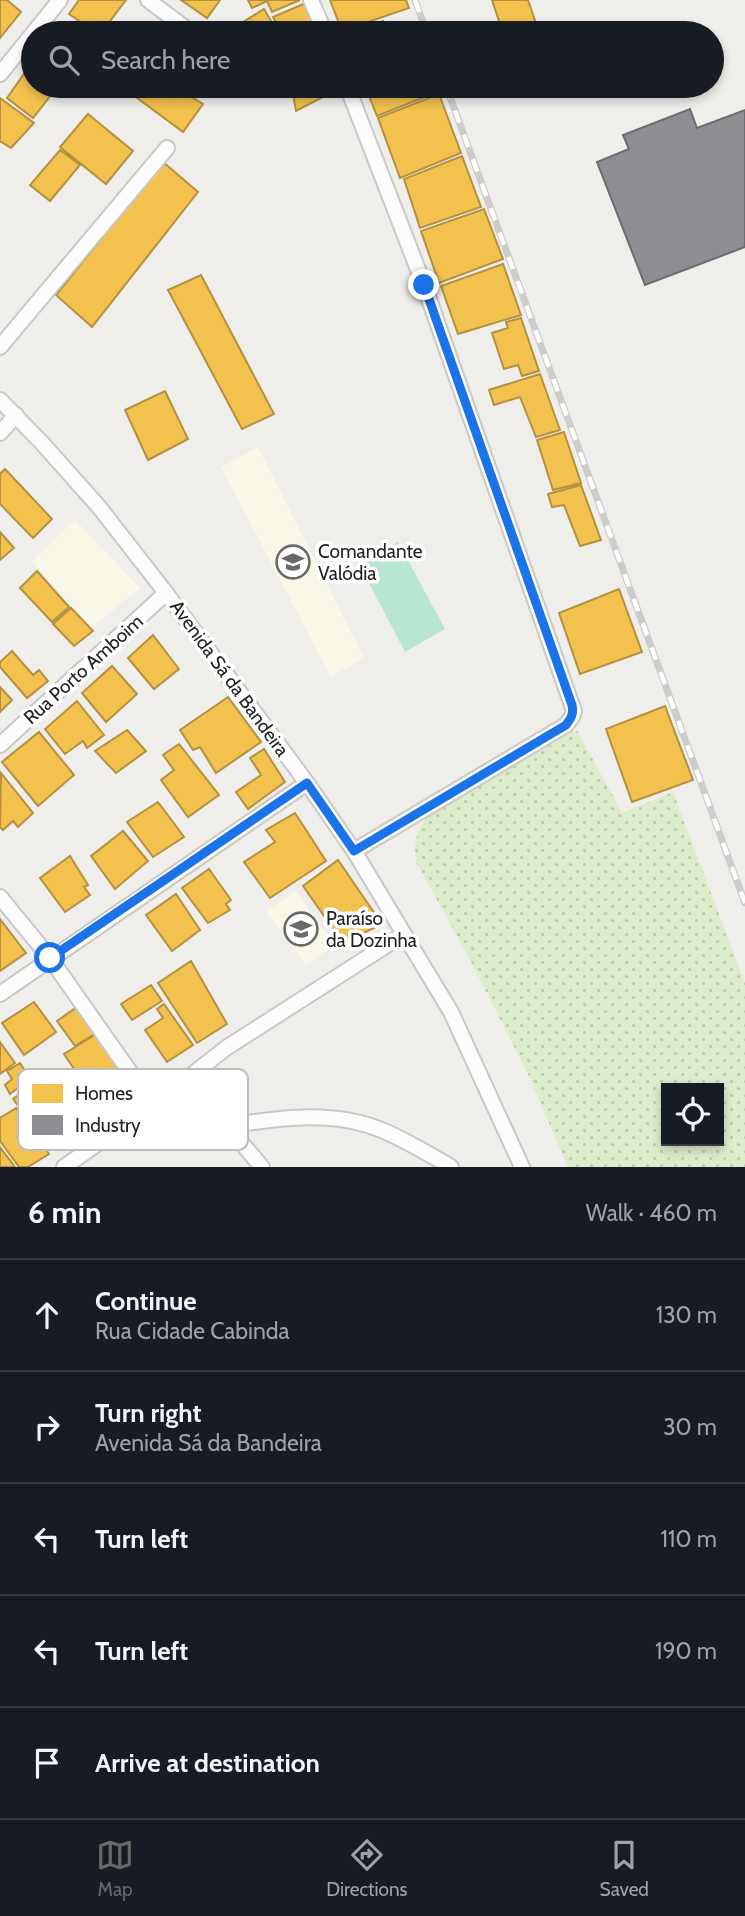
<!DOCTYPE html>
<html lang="en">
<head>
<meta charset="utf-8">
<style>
  :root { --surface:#171b24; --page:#242831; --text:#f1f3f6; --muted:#9ea1a6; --line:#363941; --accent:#6a6968 }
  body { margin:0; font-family:Cabin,sans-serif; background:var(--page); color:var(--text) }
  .controls { position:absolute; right:21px; bottom:21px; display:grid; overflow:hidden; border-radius:0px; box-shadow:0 4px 10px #0003 }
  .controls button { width:63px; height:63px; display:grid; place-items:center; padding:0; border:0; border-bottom:2px solid var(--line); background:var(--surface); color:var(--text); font:35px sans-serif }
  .stop { position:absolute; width:21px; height:21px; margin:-16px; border:5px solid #1a73e8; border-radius:50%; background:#fff }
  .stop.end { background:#1a73e8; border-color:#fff; box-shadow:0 2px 7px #0008 }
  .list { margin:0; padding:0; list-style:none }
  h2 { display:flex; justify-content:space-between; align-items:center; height:91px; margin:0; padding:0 28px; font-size:30px }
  h2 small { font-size:23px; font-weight:400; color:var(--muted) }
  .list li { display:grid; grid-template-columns:46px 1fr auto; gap:21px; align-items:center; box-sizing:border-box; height:112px; padding:0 28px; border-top:2px solid var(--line) }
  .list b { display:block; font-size:26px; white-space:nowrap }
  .list p { margin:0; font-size:23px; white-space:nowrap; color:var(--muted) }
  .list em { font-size:23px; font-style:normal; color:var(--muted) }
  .icon { flex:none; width:38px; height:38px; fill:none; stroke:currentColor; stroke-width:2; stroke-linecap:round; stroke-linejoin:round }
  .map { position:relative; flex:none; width:745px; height:1167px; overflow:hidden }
  .search { position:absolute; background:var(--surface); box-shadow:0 4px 10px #0003; left:21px; right:21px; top:21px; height:77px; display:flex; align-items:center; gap:18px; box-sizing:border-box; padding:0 24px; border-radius:38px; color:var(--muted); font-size:26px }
  .sheet { height:651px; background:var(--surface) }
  nav { display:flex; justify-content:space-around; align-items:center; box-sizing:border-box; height:98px; border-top:2px solid var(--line); background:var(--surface); font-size:19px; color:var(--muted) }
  nav a { display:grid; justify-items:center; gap:4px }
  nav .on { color:var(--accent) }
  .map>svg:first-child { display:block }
</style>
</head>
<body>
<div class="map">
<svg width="745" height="1167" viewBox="0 0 745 1167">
  <defs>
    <pattern id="grass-dots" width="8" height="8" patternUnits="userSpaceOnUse" patternTransform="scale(1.75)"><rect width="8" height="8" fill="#ddeccb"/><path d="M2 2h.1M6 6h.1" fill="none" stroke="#bdcaae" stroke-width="1.8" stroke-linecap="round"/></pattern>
  </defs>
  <rect width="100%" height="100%" fill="#f0eeeb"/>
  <path fill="#f8f7e8" d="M258,447L364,658L331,677L221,467Z
    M75,520L140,588L91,628L32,561Z
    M296,891L335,946L306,965L266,911Z"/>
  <path fill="url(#grass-dots)" fill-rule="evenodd" d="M577,730L622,813L673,792L745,983V1167H568L528,1074L468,956L416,862C413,842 417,831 428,815ZM666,1088H719V1141H666Z"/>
  <path fill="#b7e6d2" d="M398,542L445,629L405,652L359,564Z"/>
  <path fill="#f2c14e" stroke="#b49141" stroke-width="2" d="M0,0H7L21,12L0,38Z
    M79,0H126L101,33H97L69,14Z
    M181,0H220L207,18Z
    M248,0H300L272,12L267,1L252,8Z
    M330,0H406L409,8L342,31Z
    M492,0H528L539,32L503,33Z
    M308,2L320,32L282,33L273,17Z
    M264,9L278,33H229L227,32Z
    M383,21L388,33H351Z
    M66,22L84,33H57Z
    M170,25L181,33H163Z
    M33,61V86H58L33,118L7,98Z
    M121,86H158L174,97L182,86H190L185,93L203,104L183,132Z
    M277,86H341L342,87L296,111L293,94L282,97Z
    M365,86H438L440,91L377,116Z
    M439,94L461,153L400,178L378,118Z
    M0,98L34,123L11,148L0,141Z
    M88,114L133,151L106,184L60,147Z
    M60,150L80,165L50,201L30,185Z
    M462,156L481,207L420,228L404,179Z
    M163,162L198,192L92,327L56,295Z
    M484,209L503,259L439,283L421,231Z
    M503,264L521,315L458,334L441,286Z
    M201,275L274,414L242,429L168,290Z
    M521,318L539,371L522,376L518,365L504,369L492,333L508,328L506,322Z
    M540,374L560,430L536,437L520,397L494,405L489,390Z
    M165,391L188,439L148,460L125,410Z
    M564,432L581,483L553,490L537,440Z
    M5,469L52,519L33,538L0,504V474Z
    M581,485L601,540L580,546L564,505L552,507L548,494Z
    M0,532L14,548L0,560Z
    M37,571L69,607L52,622L20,588Z
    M619,589L642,652L580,674L559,613Z
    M71,608L93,631L74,646L53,624Z
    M153,635L179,669L154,689L128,658Z
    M12,651L33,675L39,670L48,681L27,698L0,667V662Z
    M112,666L137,694L106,722L82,693Z
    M0,687L12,700L0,712Z
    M228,697L261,742L216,773L200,747L193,750L180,730Z
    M77,701L104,735L87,748L83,741L65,754L45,729Z
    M665,706L693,780L632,802L606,729Z
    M127,730L146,751L116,773L95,751Z
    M39,732L74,775L38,806L2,762Z
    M179,744L219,795L188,817L161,780L174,770L163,755Z
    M264,749L285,782L248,809L236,792L261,775L250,758Z
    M1,773L33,813L18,827L13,821L3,830L0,827Z
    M158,802L184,837L153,857L127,822Z
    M295,813L326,861L270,898L244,862L275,842L266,830Z
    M123,831L148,861L115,889L91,856Z
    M70,856L88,885L84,887L90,895L65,912L40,878Z
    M338,860L382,924L343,943L303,886Z
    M209,869L231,900L226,904L230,910L208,923L182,888Z
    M176,894L200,930L172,951L146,915Z
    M0,919L26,953L0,971Z
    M191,961L227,1024L197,1043L158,983Z
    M151,985L162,1001L132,1020L121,1004Z
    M34,1002L56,1032L24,1055L2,1023Z
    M164,1004L193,1045L167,1062L145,1030L163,1018L157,1009Z
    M77,1007L96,1033L75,1046L57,1021Z
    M96,1034L135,1091L105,1115L64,1054Z
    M0,1042L15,1063L0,1074Z
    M20,1063L30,1078L10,1094L5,1085L12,1079L7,1071Z
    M35,1083L51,1105L29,1120L13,1099Z
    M16,1108L49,1154L28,1167H19L0,1141V1118Z
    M0,1147L15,1167H0Z"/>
  <path fill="#8d8d92" stroke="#6d6d70" stroke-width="2" d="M690,109L697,128L745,110V247L645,285L597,162L629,149L623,135Z"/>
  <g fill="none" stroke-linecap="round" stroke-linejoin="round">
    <defs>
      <path id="street" d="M148,0L192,33
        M311,0L325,33
        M0,74L60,0
        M347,86L424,285L574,711L572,717L566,725L354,851
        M0,347L167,148
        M0,400L42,443L99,507L166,593L307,783L354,851L451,1012L522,1167
        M0,433L16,415
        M0,745L166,593
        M0,897L50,958L130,1072L160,1100L227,1126L262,1167
        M0,994L307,783
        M227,1126C279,1118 333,1109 384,1131C407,1141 429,1154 451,1167
        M64,1167L160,1100L226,1048L404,934"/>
    </defs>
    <use href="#street" stroke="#c9c8c7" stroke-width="18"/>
    <use href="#street" stroke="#fdfcfc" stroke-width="14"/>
    <defs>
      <path id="rail" d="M415,0L427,33
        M446,86L745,903"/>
    </defs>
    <use href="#rail" stroke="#ccc" stroke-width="7"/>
    <use href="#rail" stroke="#fff" stroke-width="4.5" stroke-dasharray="13" stroke-linecap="butt"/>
  </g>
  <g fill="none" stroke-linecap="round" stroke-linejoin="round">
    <path stroke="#1a73e8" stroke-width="9" d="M50,958L307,783L354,851L566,725C571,718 574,714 572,705L424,285"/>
  </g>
  <defs>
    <symbol id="university-ring" viewBox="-11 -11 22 22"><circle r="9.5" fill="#fff" stroke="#6a6968" stroke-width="1.5"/><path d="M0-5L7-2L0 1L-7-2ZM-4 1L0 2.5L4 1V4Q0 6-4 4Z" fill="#6a6968"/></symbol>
    <symbol id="school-ring" viewBox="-11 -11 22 22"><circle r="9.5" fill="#fff" stroke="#6a6968" stroke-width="1.5"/><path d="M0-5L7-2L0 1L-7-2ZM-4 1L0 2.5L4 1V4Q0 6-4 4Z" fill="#6a6968"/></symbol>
  </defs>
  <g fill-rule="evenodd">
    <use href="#university-ring" x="274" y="543" width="38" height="38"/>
    <use href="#school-ring" x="282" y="910" width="38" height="38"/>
  </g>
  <g text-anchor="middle" stroke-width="7" stroke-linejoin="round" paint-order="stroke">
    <g font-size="19" fill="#222" stroke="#fff" text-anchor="start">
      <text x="318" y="558">Comandante<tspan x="318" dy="22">Valódia</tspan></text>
      <text x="326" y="925">Paraíso<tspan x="326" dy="22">da Dozinha</tspan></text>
    </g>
    <g font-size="19" fill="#222" stroke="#fff">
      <text transform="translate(83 669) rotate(-42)" y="7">Rua Porto Amboim</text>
      <text transform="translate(230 678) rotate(54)" y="7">Avenida Sá da Bandeira</text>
    </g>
  </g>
  <rect x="18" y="1069" width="230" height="81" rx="10" fill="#fff" stroke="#bdbdbd" stroke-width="2"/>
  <rect x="32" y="1084" width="31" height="19" fill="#f2c14e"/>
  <rect x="32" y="1115" width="31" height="20" fill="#8d8d92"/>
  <g font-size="19" fill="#222">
    <text x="75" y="1100">Homes</text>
    <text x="75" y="1132">Industry</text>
  </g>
</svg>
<div class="controls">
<button><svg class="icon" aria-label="locate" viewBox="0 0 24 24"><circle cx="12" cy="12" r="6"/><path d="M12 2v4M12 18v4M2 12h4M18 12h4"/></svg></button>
</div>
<div class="stop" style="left:50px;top:958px"></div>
<div class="stop end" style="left:424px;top:285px"></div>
<div class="search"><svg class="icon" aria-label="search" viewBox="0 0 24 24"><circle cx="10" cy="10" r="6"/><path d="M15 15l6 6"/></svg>Search here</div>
</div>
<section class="sheet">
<h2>6 min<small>Walk · 460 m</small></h2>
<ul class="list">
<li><svg class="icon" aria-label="ahead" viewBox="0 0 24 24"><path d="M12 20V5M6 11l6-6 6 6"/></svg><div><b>Continue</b><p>Rua Cidade Cabinda</p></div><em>130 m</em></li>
<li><svg class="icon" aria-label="right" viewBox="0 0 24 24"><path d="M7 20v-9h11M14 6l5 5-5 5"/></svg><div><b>Turn right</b><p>Avenida Sá da Bandeira</p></div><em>30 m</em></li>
<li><svg class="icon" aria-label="left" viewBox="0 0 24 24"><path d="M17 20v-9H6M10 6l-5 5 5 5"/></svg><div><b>Turn left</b></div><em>110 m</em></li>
<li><svg class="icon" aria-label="left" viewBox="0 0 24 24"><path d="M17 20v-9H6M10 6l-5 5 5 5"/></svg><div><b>Turn left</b></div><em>190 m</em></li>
<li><svg class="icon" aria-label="arrive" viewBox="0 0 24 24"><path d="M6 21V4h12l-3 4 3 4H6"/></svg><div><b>Arrive at destination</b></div></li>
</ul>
</section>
<nav>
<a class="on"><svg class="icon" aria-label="map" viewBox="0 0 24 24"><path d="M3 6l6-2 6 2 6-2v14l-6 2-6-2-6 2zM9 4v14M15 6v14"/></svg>Map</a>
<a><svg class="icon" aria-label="directions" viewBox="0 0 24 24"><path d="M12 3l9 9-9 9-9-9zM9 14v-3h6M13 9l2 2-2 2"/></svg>Directions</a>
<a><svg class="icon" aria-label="saved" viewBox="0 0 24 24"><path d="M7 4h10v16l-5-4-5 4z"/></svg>Saved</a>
</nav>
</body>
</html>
